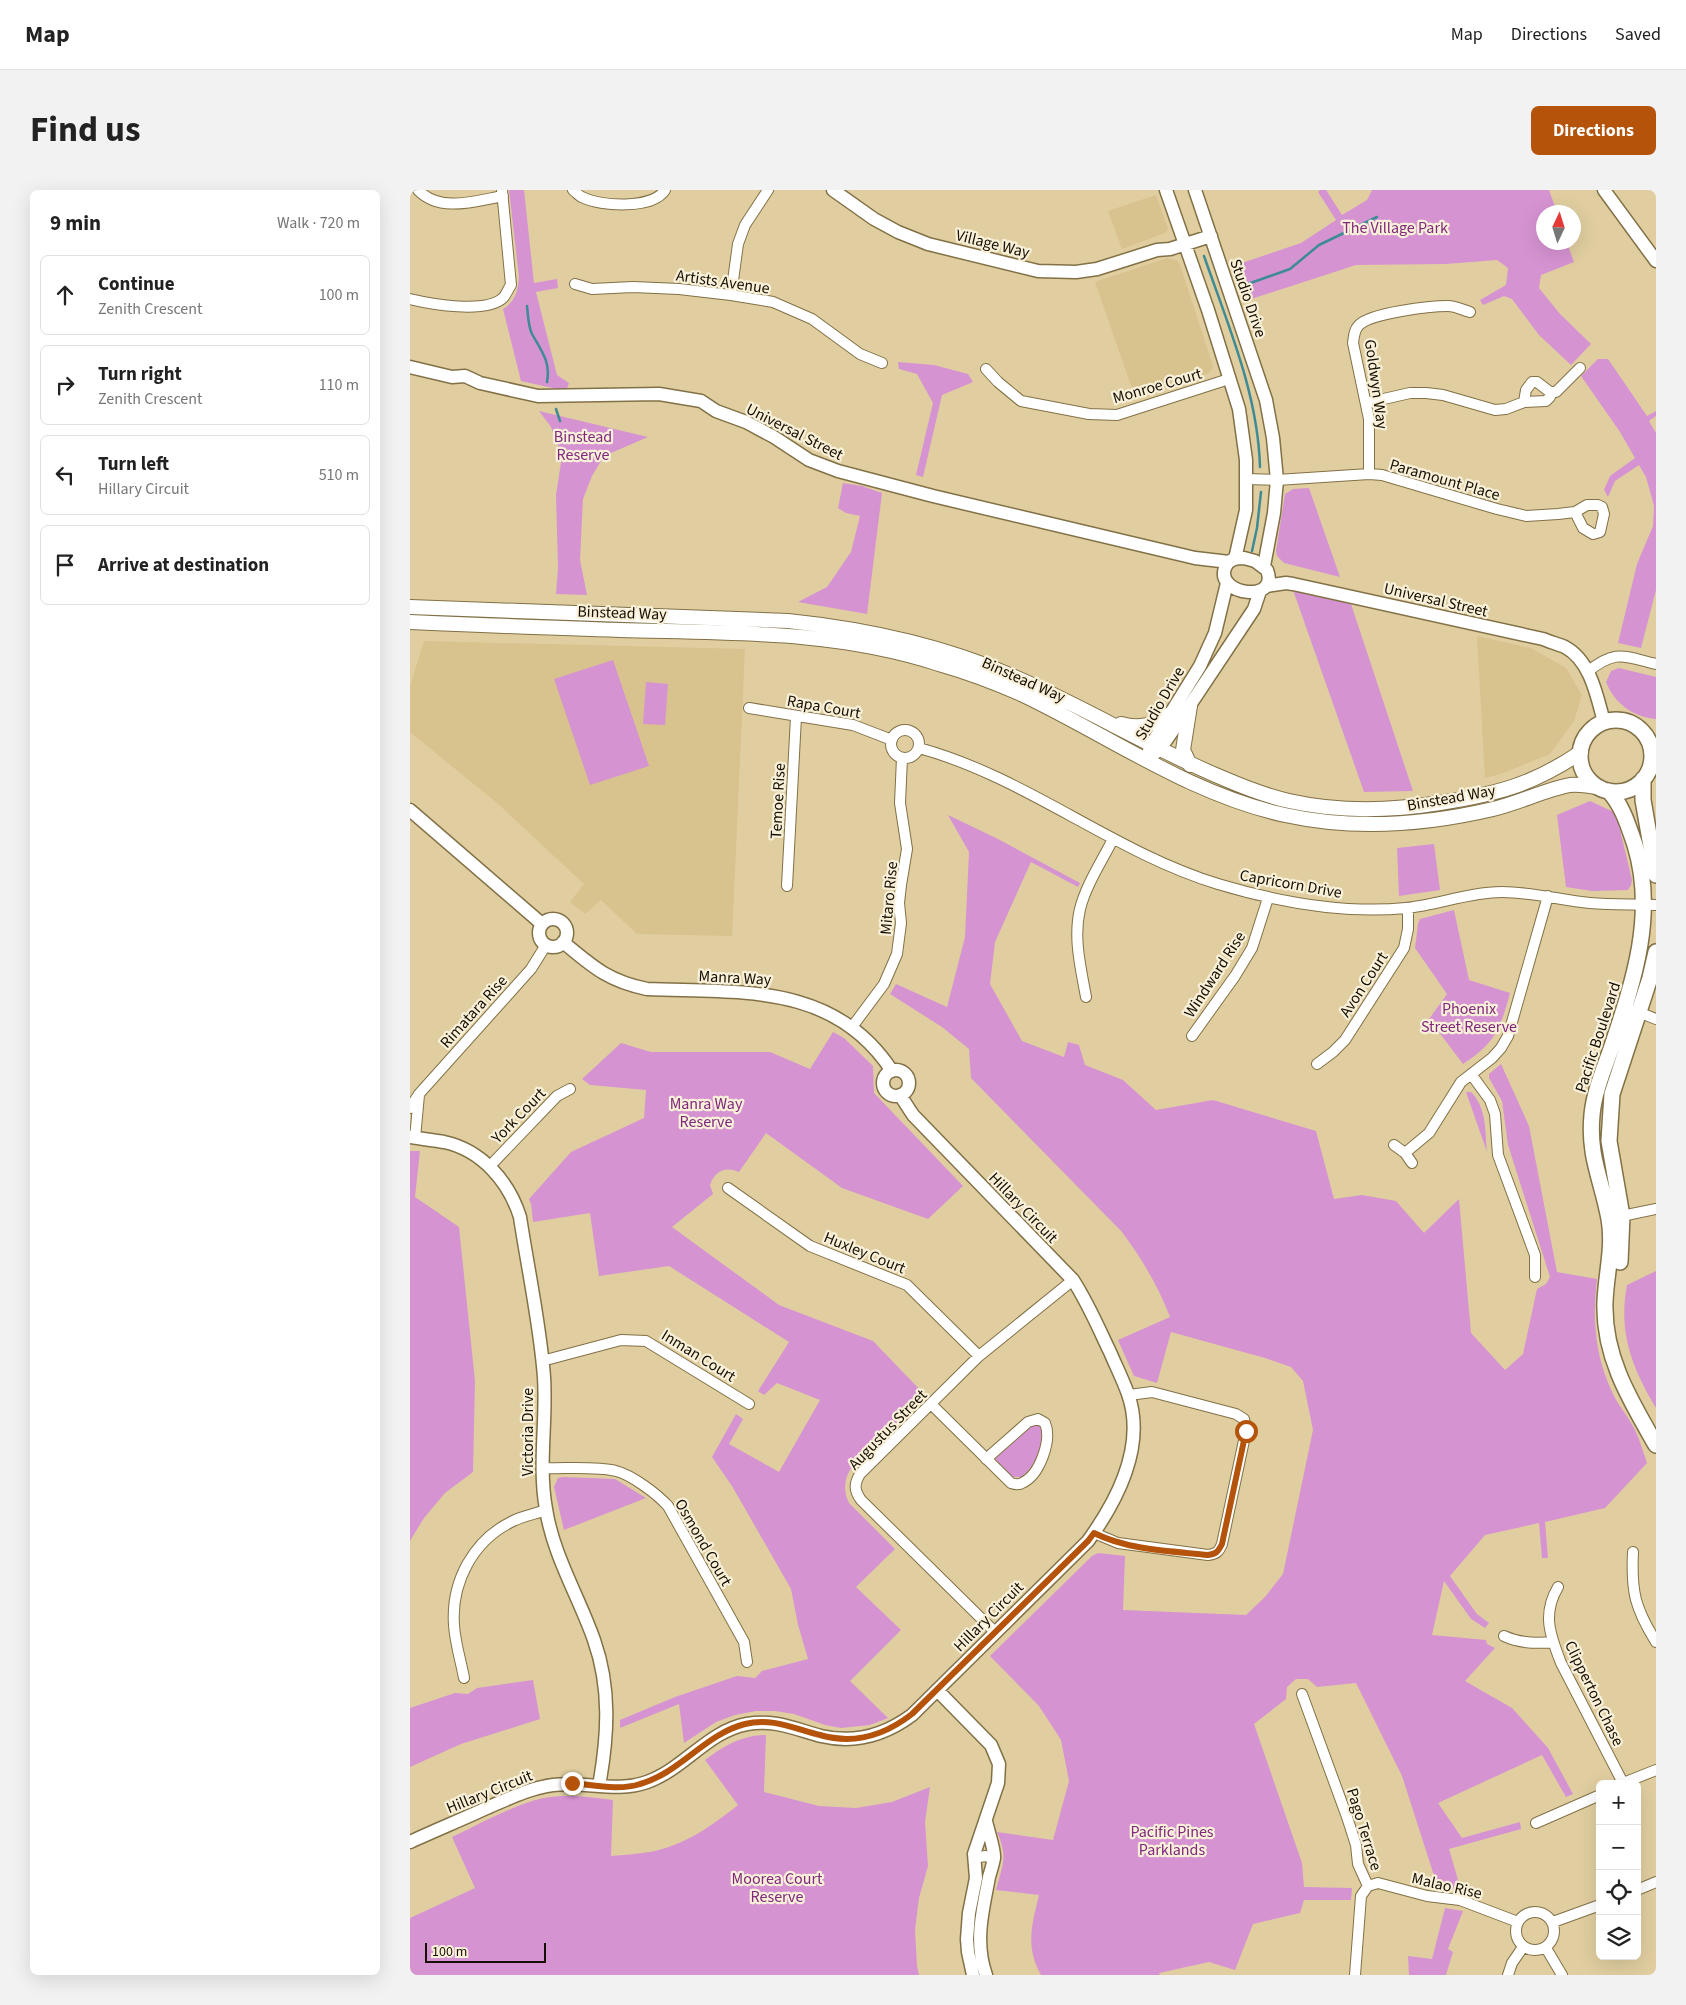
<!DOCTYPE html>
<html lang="en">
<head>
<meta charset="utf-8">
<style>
  :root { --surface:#fff; --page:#f2f2f2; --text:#222; --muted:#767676; --line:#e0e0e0; --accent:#b45309 }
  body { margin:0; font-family:"Source Sans 3",sans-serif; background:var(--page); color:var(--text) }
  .controls { position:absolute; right:15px; bottom:15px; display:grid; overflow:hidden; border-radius:8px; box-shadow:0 5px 20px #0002 }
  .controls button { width:45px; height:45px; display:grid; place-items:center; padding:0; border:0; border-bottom:1px solid var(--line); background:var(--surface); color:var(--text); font:25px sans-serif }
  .compass { position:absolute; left:1126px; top:15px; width:45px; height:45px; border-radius:50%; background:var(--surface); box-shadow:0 5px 20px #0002; rotate:4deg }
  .scale { position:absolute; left:15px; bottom:12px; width:121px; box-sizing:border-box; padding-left:5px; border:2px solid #171002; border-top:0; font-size:14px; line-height:18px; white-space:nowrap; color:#171002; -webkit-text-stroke:4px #f9f0d9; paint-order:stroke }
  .stop { position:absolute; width:15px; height:15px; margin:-11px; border:4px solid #b45309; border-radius:50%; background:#fff }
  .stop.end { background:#b45309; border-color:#fff; box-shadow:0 1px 5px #0008 }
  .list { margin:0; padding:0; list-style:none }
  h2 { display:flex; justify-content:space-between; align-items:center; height:65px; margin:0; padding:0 20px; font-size:21px }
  h2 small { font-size:16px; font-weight:400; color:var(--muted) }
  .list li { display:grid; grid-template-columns:32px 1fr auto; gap:15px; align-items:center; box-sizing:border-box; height:80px; margin:0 10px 10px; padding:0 10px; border:1px solid var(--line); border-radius:8px }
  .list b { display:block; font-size:19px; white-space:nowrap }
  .list p { margin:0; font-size:16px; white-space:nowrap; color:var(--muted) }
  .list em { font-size:16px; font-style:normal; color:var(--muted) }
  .icon { flex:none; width:28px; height:28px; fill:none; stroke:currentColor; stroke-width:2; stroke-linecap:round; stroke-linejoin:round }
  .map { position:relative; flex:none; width:1246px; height:1785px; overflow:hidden; border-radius:8px }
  header { display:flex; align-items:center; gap:30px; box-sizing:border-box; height:70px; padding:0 25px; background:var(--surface); border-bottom:1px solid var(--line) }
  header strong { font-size:24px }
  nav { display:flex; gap:28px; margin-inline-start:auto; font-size:18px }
  .intro { display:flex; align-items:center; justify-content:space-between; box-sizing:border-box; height:120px; padding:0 30px }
  h1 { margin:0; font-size:35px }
  .button { padding:12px 22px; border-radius:8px; background:var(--accent); color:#fff; font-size:18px; font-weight:700 }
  main { display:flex; gap:30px; padding:0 30px }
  aside { flex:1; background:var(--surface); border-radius:8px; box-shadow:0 5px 20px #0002 }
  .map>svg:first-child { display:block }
</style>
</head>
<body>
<header>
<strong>Map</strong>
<nav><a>Map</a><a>Directions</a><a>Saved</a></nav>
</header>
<div class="intro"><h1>Find us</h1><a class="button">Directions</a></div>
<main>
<aside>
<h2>9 min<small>Walk · 720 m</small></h2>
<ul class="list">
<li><svg class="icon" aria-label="ahead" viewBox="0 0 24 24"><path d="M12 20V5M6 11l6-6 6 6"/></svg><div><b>Continue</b><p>Zenith Crescent</p></div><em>100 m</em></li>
<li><svg class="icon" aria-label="right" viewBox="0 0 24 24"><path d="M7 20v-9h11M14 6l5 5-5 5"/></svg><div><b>Turn right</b><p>Zenith Crescent</p></div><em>110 m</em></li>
<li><svg class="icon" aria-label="left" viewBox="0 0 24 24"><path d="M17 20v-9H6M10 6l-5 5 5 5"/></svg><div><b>Turn left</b><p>Hillary Circuit</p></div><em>510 m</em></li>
<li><svg class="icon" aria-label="arrive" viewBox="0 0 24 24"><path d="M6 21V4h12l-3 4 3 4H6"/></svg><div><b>Arrive at destination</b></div></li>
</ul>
</aside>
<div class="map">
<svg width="1246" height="1785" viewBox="0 0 1246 1785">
  <rect width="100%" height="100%" fill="#e0cea0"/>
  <path fill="#d8c28d" d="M746,5L756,33L758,39L755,43L712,59L698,21Z
    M757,68L768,71L770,75L803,176L802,180L797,184L725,207L685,92Z
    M1067,446L1121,458L1156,478L1172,505L1164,531L1140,564L1091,584L1075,588Z
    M14,451L335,459L322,746L227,744L191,710L175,724L160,712L174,694L87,613L0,542V496Z"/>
  <path fill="#d693d2" d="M99,0H114L124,93L147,89L148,98L126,102L147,185L159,193L156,201L111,191L93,119C106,111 108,100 109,87Z
    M910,0H916L932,25L957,10L962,0H1139L1147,22H1134V52L1157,53L1164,72L1131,85L1129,98L1150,124L1181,154L1161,175L1129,145L1102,109L1094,106L1073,115L1070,110L1096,95L1098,78L1087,70L1036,74L946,75L835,111L823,76L891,53L926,30L908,2Z
    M1188,169H1198L1237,226L1246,221V226L1239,231L1246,243V400L1231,458L1208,453L1227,374L1243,336L1244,316L1236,287L1229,275L1205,291L1198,307L1194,300L1200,286L1225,268L1210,242L1171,186Z
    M488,172L524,175L558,184L563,192L532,205L513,287L506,285L523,213L507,184L489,179Z
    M129,221L238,247L194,266L182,286L173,309L170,370L177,405L146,404L148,378L146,305L152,266L141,237Z
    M433,293L452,296L472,303L457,424L388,412L417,397L441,362L450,326L436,323L428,318Z
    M899,298L930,387L874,373L867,366L866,361L875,304L883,299Z
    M883,400L941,414L1003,601L954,602Z
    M203,470L239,576L180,595L144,489Z
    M1209,478L1246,487V529C1223,527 1204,513 1196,492L1201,481Z
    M236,492L258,494L255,535L233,534Z
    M1180,611L1206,623L1222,690L1221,695L1218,700L1182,701L1156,697L1147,625Z
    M538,625L588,649L670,693L668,697L621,672L585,752L580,794L612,851L654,867L658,852L669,855L675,875L713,890L746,920L803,910L906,941L924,1009L952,1005L986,1011L1014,1043L1049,1009L1061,1143L1095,1180L1113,1164L1127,1099L1136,1094L1140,1087L1098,955L1092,911L1079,888V884L1091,874L1119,936L1147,1082L1187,1089C1182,1132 1185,1168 1205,1208C1211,1219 1220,1229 1225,1240C1230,1250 1233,1262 1237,1273L1195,1318L1135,1332L1138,1368H1132L1129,1333L1075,1345L1040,1386L1067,1424L1079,1433L1075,1438L1061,1429L1034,1391L1022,1445L1076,1450L1077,1454L1085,1458L1055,1491L1102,1518L1138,1558L1163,1604L1156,1607L1132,1565L1028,1613L1052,1648L1110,1632L1111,1639L1039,1659L1051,1700L1028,1698L992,1586L946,1493L907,1497L898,1489H886L877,1497L876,1509L844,1534L892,1673L894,1697L942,1698L941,1710H894L890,1723L843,1734L825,1780L799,1772L749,1783L750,1785H631C615,1757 622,1734 629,1705L586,1700C593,1673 598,1667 587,1642L643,1650L659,1591L651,1550L629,1516L580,1466L682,1366L688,1363L715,1366L713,1420L836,1425L855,1407L873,1384L903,1240L893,1191L881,1177L855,1168L761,1142L747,1193L724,1186L708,1150L760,1127C748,1096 732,1069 712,1042L561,888L559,859L532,837L480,804L486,794L537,817L555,747L559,662Z
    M1024,654L1030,700L989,706L987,658Z
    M1044,720L1059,790L1100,803C1090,840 1085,853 1053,874L1019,829L1037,804L1005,758L1008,734L1010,729Z
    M423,842L434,848L463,876L464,903L553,996L518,1029L432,998L356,943L329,982C315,976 305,981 300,995L303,1004L262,1037L369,1115L463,1151L515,1205L442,1277C434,1288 433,1301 439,1313L485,1359L446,1397L491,1440L440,1491L478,1528L460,1535L431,1538L415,1535L384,1524L365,1521H346L325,1525L306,1532L274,1553L269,1514L210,1538V1530L265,1507L327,1486L345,1488L352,1481L398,1469L388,1435L381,1399L322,1296L302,1267L326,1224L333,1229L319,1254L369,1282L410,1210L367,1193L354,1205L348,1201L379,1152L259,1076L189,1086L180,1023L123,1032L121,1014L119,1009L161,962L234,928L236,900L180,895L172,889L211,853L241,862H360L400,879Z
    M1056,902H1061C1077,918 1075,942 1077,962Z
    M0,961H10L5,1007L49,1037L65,1191L63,1282L35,1303L14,1328L0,1351Z
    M1246,1081V1218C1222,1178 1208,1142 1217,1095Z
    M627,1234L633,1239C631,1259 627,1275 611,1287H602L585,1269L618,1238Z
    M153,1287L205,1289L236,1308L154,1340L144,1297L148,1288Z
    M123,1490L130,1529L51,1554L0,1577V1518L45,1503L58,1504L67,1498Z
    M356,1545L354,1602L409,1616L446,1618L482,1612L520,1597L515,1632L518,1676L509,1708L505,1740L507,1776L509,1785H0V1728L65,1698L42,1647C68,1635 107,1613 134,1608C158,1604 179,1607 203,1610L201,1666C213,1665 227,1664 240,1662C273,1656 302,1636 328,1615L295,1570C316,1555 330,1546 356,1545Z
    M1035,1718L1053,1721L1038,1759L1043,1762L1036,1785H999L998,1766L1022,1769Z"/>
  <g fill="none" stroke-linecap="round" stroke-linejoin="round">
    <path stroke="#3e8b96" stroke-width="2.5" d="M794,66C818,135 848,204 850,277
      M832,96L880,79L909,55L967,27
      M117,116C118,124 118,136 122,144C131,160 141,172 137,192
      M146,219L150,231
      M842,361L847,338L851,302"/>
    <defs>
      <path id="minor" d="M8,0C30,23 65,11 93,6
        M163,0C166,2 169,6 172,7C191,17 243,19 255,0
        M165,94L182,99L223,97L269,99L321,105L363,112L402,129L450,164L472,173
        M321,105L328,54L335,35L358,0
        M0,109C21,114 75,124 93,108C96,105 98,99 101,95L92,0
        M576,179L588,192L611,211L679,224L707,225L819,189
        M1140,202H1146L1170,178
        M956,213L1000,203H1016L1033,205L1085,220L1096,219L1114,212L1136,211L1140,207V202L1127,192H1122L1116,200L1114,212
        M959,284V229L943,153C944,146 944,140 949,135C961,123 1020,116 1038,116C1045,116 1053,120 1060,122
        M836,289L867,290L959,284L972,285L1087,319L1116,326L1148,324L1165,322L1177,315H1188L1192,317L1194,324L1190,342L1183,344L1173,338L1165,322
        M1177,482C1206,459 1213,466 1246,474
        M339,518L443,535L482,550
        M481 554a14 14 0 1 1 28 0a14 14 0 1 1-28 0Z
        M509,558C616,587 703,662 808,694C868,712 934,724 996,718C1028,715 1059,702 1092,702C1122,702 1150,710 1180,713C1202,715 1224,714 1246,715
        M377,696L386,527
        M676,807C671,779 663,748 670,719C676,695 692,671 703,649
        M1223,820L1246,829
        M442,837L474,794L487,764L491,733L489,713L491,695L497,659L490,613L492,568
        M782,846L825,786L842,758L858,708
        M907,874L923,862L935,850L994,758L998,739V718
        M1061,884L1080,910L1085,924L1088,965L1125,1065V1087
        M0,918L9,904L121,779L136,755
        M5,948L9,905
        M984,955L995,963L1002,973
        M995,963L1019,943L1051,892L1082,868L1091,858L1098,846L1138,706
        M80,976L147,906L160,899
        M318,998L400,1056L497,1095L569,1166
        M1207,1027L1246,1019
        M132,1171L211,1150L236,1151L339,1214
        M521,1214L601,1293C604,1294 609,1295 612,1293C630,1285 642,1250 635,1233L628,1229L618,1232L576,1269
        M132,1278C155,1279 185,1276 206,1281C222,1285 247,1304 258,1316L334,1452L337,1472
        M684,1343L708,1353L798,1365C806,1364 809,1362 812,1354L836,1241L834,1229L826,1224L742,1202L719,1205
        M1223,1362C1221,1402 1225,1418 1246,1452
        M1148,1397C1132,1424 1140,1445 1151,1473L1213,1593
        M585,1442L451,1310C444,1300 444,1294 450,1284L569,1166L663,1090
        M1094,1446C1109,1453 1125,1454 1143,1452
        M54,1488C51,1471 45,1453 44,1435C41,1392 63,1350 103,1331C113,1326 125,1324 136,1320
        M892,1504L937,1627L946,1655L948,1674L958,1696L951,1706L945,1785
        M1211,1594L1246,1580
        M1126,1633L1190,1605
        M564,1668L575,1666L584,1668
        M958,1696L968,1693L1017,1706L1050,1710L1108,1732
        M1227,1700L1246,1692
        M1106 1741a19 19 0 1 1 38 0a19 19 0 1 1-38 0Z
        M1143,1732L1190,1715
        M1136,1758L1152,1785
        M1098,1785L1102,1773L1113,1757"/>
      <path id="tertiary" d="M423,0L464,29L488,42L518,54L628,81L666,82L687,79L747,60L760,59L801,46
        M756,0L798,120L829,219L836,270V320L825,369
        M785,0L856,210L863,248L867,290L864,323L854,376
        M1194,0L1246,71
        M0,177L42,187L55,186L70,193L128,206L249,204L291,211L306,221L336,232L364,247L399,270L428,281L523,306L785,368L819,372
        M834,368L845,371L857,380C870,414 805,405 815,378C818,369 826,368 834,368Z
        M856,396L876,393L883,394L1133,449C1140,452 1148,454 1155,457C1181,471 1187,507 1194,532
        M738,564L741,555L790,476L805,443L817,393
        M737,570L750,559L768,533L844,419L850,401
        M0,620L132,734
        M129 743a14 14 0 1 1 28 0a14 14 0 1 1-28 0Z
        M153,752C183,777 198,791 237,799C330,803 424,792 482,881
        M473 893a13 13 0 1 1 26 0a13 13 0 1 1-26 0Z
        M0,947C11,949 23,950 34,952C72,960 99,992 110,1027C118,1080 130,1134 134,1187C137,1231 128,1275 136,1319C143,1365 169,1407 184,1450C201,1498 198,1546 189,1596
        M527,1500L581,1555L589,1574L588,1593L564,1664L566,1688L559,1723L557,1749L558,1762L563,1785
        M0,1652C26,1640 53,1629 79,1617C100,1608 120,1598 143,1595C175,1591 207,1603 237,1592C274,1579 298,1541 337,1534C364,1529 385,1539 411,1546C445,1554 475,1545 502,1525L678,1351C707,1311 736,1255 718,1204C713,1190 706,1176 700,1162C688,1137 678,1113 663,1090L503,925L490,905
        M576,1785C564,1751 573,1720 579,1687C581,1680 583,1674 584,1668C585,1660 578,1641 576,1631"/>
      <path id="secondary" d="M0,417L378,431C455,439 531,455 602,486C675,517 742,559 815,589C836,598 857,606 879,611C928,622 980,621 1030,613C1086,604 1123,595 1171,562
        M0,432C70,435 140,438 210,440C318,443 426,440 529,474C557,482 584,492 611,504C698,545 779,604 875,625C943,640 1015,635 1083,619C1109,613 1134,600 1160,595C1171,594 1181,596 1191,598
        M780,516L773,560L780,575
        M711,534C731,540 744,534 760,524"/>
      <path id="primary" d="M1170 566a36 36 0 1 1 72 0a36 36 0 1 1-72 0Z
        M1233,589V610L1246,685
        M1199,601C1213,617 1218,635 1225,655C1246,724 1224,790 1202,856C1194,879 1184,902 1182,925C1178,967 1192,990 1199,1029C1204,1057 1196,1084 1195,1112C1193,1166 1220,1210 1246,1255
        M1210,1072L1212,1026L1199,951L1202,904L1240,788L1246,762"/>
    </defs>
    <use href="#minor" stroke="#827146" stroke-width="12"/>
    <use href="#tertiary" stroke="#827146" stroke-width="15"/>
    <use href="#secondary" stroke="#827146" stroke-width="16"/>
    <use href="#primary" stroke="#827146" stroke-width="18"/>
    <use href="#minor" stroke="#fff" stroke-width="10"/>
    <use href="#tertiary" stroke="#fff" stroke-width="12"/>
    <use href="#secondary" stroke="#fff" stroke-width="14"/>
    <use href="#primary" stroke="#fff" stroke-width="15"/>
  </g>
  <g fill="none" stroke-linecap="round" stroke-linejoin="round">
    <path stroke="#b45309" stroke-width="6" d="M162,1593C184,1595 209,1601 230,1594C270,1583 295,1544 335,1534C362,1527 385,1539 410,1545C444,1555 475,1545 502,1524L678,1351L684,1343C718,1360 760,1361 798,1365C806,1364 808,1362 812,1354L836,1241"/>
  </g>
  <g text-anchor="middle" stroke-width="4.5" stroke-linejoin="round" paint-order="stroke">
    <g font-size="16" fill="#80297e" stroke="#f9f0d9">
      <text x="985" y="43">The Village Park</text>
      <text x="173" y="252">Binstead<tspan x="173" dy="18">Reserve</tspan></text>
      <text x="1059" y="824">Phoenix<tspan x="1059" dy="18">Street Reserve</tspan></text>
      <text x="296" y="919">Manra Way<tspan x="296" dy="18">Reserve</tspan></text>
      <text x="762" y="1647">Pacific Pines<tspan x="762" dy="18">Parklands</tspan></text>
      <text x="367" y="1694">Moorea Court<tspan x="367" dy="18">Reserve</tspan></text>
    </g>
    <g font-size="16" fill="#171002" stroke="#f9f0d9">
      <text transform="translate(583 53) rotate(14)" y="6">Village Way</text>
      <text transform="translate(313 91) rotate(8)" y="6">Artists Avenue</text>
      <text transform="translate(839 108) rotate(71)" y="6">Studio Drive</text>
      <text transform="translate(967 194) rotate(82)" y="6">Goldwyn Way</text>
      <text transform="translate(747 195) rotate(-16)" y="6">Monroe Court</text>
      <text transform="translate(385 241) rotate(27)" y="6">Universal Street</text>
      <text transform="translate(1035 289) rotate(16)" y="6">Paramount Place</text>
      <text transform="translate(1026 409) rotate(13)" y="6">Universal Street</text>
      <text transform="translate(212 422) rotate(2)" y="6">Binstead Way</text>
      <text transform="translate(614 489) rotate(24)" y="6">Binstead Way</text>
      <text transform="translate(749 513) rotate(-60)" y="6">Studio Drive</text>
      <text transform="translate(414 516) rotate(10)" y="6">Rapa Court</text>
      <text transform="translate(1041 607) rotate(-10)" y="6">Binstead Way</text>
      <text transform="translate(367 611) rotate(-87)" y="6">Temoe Rise</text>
      <text transform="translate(881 693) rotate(10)" y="6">Capricorn Drive</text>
      <text transform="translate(478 708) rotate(-85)" y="6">Mitaro Rise</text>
      <text transform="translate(804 784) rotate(-57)" y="6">Windward Rise</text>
      <text transform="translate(325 787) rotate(3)" y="6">Manra Way</text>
      <text transform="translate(953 794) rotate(-57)" y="6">Avon Court</text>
      <text transform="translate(63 821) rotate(-48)" y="6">Rimatara Rise</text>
      <text transform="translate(1187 847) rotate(-72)" y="6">Pacific Boulevard</text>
      <text transform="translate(108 925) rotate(-46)" y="6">York Court</text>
      <text transform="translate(614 1017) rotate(46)" y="6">Hillary Circuit</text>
      <text transform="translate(455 1062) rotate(22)" y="6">Huxley Court</text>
      <text transform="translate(289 1165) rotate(32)" y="6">Inman Court</text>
      <text transform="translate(477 1239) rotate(-46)" y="6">Augustus Street</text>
      <text transform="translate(117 1242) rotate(-90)" y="6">Victoria Drive</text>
      <text transform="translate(294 1352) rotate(60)" y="6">Osmond Court</text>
      <text transform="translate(578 1426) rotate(-45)" y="6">Hillary Circuit</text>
      <text transform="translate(1185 1503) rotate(64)" y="6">Clipperton Chase</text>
      <text transform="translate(79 1601) rotate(-22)" y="6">Hillary Circuit</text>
      <text transform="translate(955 1639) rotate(73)" y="6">Pago Terrace</text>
      <text transform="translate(1037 1695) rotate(13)" y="6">Malao Rise</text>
    </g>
  </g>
</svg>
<div class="controls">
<button>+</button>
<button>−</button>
<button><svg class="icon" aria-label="locate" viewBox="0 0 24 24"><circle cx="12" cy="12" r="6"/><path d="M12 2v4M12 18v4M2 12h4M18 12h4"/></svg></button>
<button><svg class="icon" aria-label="layers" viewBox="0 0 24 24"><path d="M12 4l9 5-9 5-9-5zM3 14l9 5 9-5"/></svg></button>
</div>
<svg class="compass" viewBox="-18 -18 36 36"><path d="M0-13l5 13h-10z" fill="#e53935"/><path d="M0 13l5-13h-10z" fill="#767676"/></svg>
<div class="scale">100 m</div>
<div class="stop" style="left:836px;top:1241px"></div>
<div class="stop end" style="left:162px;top:1593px"></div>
</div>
</main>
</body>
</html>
